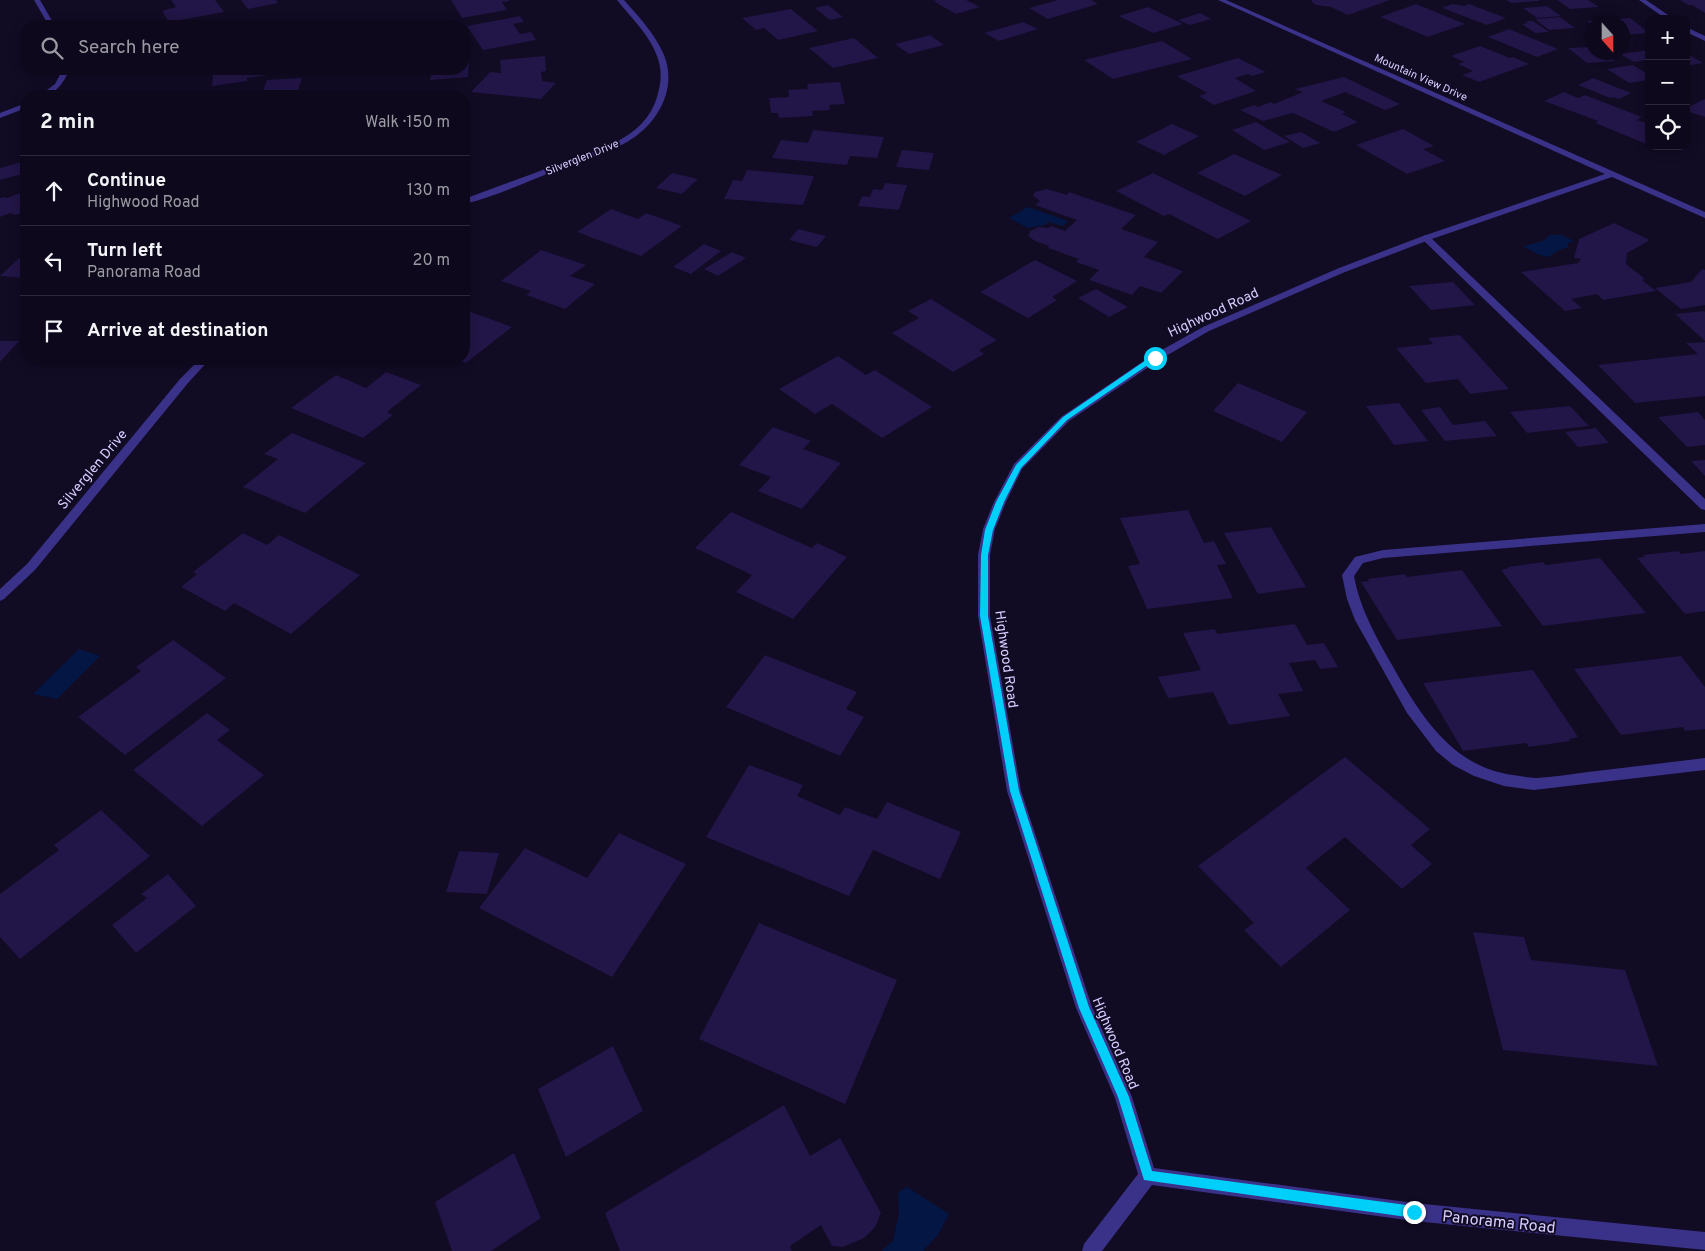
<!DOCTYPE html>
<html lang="en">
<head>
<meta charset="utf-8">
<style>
  :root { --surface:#0d081b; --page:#161124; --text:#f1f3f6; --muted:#9a9aa3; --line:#2d293a }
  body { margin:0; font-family:Overpass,sans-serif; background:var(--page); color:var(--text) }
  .controls { position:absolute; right:15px; top:15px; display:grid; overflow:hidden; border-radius:10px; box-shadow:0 2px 12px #0003 }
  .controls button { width:45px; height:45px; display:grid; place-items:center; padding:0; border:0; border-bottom:1px solid var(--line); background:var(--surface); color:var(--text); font:25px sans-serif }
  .compass { position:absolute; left:1585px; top:15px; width:45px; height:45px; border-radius:50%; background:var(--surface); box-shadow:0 2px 12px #0003; rotate:159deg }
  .stop { position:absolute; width:15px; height:15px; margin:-11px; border:4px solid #00d0f9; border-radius:50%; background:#fff }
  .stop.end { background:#00d0f9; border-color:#fff; box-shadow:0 1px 5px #0008 }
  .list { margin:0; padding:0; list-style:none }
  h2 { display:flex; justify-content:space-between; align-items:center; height:65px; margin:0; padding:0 20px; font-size:21px }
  h2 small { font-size:16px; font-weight:400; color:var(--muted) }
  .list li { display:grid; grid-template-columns:32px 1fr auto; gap:15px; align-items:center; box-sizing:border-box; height:70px; padding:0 20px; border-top:1px solid var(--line) }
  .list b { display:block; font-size:19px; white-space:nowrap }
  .list p { margin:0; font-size:16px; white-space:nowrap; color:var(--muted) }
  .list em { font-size:16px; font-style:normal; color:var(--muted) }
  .icon { flex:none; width:28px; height:28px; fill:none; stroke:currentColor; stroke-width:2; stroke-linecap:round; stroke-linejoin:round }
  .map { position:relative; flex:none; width:1705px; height:1251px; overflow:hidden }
  .search { position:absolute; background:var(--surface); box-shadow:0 2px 12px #0003; left:20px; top:20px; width:450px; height:55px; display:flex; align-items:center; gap:12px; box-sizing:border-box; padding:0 18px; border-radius:20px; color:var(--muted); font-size:19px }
  .panel { position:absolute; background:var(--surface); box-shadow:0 2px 12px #0003; left:20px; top:90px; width:450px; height:275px; border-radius:20px }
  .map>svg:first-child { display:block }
</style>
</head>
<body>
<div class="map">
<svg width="1705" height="1251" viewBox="0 0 1705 1251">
  <rect width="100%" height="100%" fill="#110b24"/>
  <path fill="#041744" d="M1028,207L1068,221L1063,226L1048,222L1045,225L1028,228L1009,218Z
    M1550,235H1561L1574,241L1568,243V247L1559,250L1548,257L1537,254L1523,246L1543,241Z
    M79,649L100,656L57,699L33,694Z
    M907,1187L949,1214L938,1235L923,1251H881L893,1241L899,1213L898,1193Z"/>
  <path fill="#221547" d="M171,0H215L224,12L169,22L162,11L176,7Z
    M241,0H276L278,3L248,9Z
    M451,0H509V1L502,2L507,10L462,18Z
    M937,0H966L980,7L956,14L933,1Z
    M1058,0H1091L1098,4L1048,19L1029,8Z
    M1312,0H1390L1348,15L1331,7L1316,5L1312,2Z
    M1506,0H1539V1L1511,3Z
    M1557,0H1588L1599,7L1570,9Z
    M1680,0H1705V13L1692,5H1688Z
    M1416,4L1465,24L1428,37L1380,17Z
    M1452,4L1465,6L1469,4L1506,18L1487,25L1442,8Z
    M828,5L843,17L830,20L815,8Z
    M1547,6L1561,16L1537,18L1523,8Z
    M1148,7L1183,24L1153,33L1119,16Z
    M791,9L818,31L778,40L764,28L756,30L742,18Z
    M1200,13L1211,19L1190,25L1178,20Z
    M520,16L524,22L513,24L520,34L531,32L536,40L483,50L467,26Z
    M1560,17L1575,28L1549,30L1535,19Z
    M1630,18L1649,33L1622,35V22H1592V25L1587,21Z
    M1525,21H1533L1549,32L1535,33L1522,24L1528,23Z
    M1023,22L1038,29L999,41L984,33Z
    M1509,29L1558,49L1537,57L1488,37Z
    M930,35L944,45L909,54L895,44Z
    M854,38L878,58L833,68L809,48Z
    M1162,41L1192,59L1113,79L1084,60Z
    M1480,46L1510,58L1513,57L1529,64L1479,82L1462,75L1473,71L1458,64L1464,62L1451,56Z
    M1592,47V52H1604L1615,61L1587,63L1568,48Z
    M1649,50V63L1645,60L1634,62L1620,54Z
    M1686,53L1688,54L1703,63L1686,66Z
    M545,56L546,71L541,72L542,81L556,83L541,99L471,92L490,72L501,73L500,60Z
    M1238,58L1266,72L1252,76L1248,74L1235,78L1256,91L1214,105L1199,96L1207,93L1177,76Z
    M464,61H469L468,77L430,80L432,69H464Z
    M1633,65L1649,75V80L1629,83L1607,69Z
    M227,69H301V71L247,78V81L212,86L213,73L227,71Z
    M1344,77L1400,104L1385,110L1345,92L1321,101L1346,112L1342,114L1358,122L1334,132L1293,113L1263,121L1240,110L1254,105L1258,107L1271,102L1274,104L1303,92L1295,89Z
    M302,78L296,96H261L267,80Z
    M1593,78L1631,93L1619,99L1613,97L1610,98L1578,85Z
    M840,82L845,104L829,105L830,110L812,111L813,116L779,118L778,113H771L769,98L789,97L788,90L808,89L807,84Z
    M380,90L391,92L385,96H372Z
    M1564,92L1578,98L1585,95L1642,117L1637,120L1649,124V145L1595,123L1598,121L1544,101Z
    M1705,99V117L1686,111V108Z
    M1256,122L1290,142L1264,150L1232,130Z
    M1172,124L1199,136L1164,155L1136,142Z
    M1403,129L1434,146L1423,149L1445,161L1407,174L1356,145Z
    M813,130L884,137L877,158L850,156L847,165L772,158L781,140L808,143Z
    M1301,132L1320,143L1303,148L1284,136Z
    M902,150L934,153L929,170L896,167Z
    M1234,154L1282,175L1245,196L1197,173Z
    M21,162L26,173L0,180V168Z
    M747,170L814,176L803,205L724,199L733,180L742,181Z
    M672,173L698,179L682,194L656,188Z
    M1153,173L1251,221L1218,239L1169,214L1164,216L1116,191Z
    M885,183L907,185L899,210L858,206L862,196L870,197L873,189L882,190Z
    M1047,189L1067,195L1069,192L1136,215L1121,229L1158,242L1144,257L1183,271L1161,293L1140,286L1132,295L1089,280L1099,270L1076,262L1079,259L1048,248L1049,246L1035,241L1028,236L1030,231L1039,227L1048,228L1051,226L1065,231L1077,220L1035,205L1040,201L1033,196L1035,192Z
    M23,192L26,194V211L16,215L10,213L0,217V198L4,197L7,198Z
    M611,209L638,219L646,213L682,226L641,256L577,232Z
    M1614,223L1650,240L1627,253L1626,264L1645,279L1642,280L1656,291L1603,300L1597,294L1571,299L1582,308L1565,311L1521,272L1578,263L1581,259L1574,258L1579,239Z
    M798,229L826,236L817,247L789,240Z
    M704,244L721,251L691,274L673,267Z
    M541,250L586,265L570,276L595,284L565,309L526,295L531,291L501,281Z
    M732,252L746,258L718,276L704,269Z
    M19,258H26V278L0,276Z
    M1035,260L1077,281L1052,297L1057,300L1028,318L980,292Z
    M1702,269L1705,270V305L1681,309L1655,288L1691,282Z
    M1453,282L1475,305L1431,310L1409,286Z
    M1096,289L1128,307L1109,317L1078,298Z
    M931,299L997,340L979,350L984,354L953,372L892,333L919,318L908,311Z
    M468,311L512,327L466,363L456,359H464V314Z
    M1705,312V341L1675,314L1704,311Z
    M1460,335L1509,389L1470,394L1458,379L1426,383L1396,348L1433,344L1428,338Z
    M0,341H19L0,362Z
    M1705,342V396L1635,403L1598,365L1698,354L1686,343Z
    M838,356L866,375L875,370L932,407L882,438L832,404L815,414L779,389Z
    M386,372L421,385L387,412L393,415L363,438L291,408L336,375L366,388Z
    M1238,383L1307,412L1282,442L1213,411Z
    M1399,403L1428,441L1394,445L1366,406Z
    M1570,406L1589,426L1527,433L1510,412Z
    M1440,407L1453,425L1485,421L1497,436L1445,441L1421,410Z
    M1698,412L1705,420V445L1687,447L1658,417Z
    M773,427L811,441L803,449L841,463L802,509L758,491L771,477L739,465Z
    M1596,428L1609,443L1578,447L1565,432Z
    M292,433L366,463L305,513L243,487L278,459L264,454Z
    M1705,460V476L1691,461Z
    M1188,510L1204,543L1214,541L1226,564L1217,565L1233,598L1147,609L1128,566L1140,564L1120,518Z
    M731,512L812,548L817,543L847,557L793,619L736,592L752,575L695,548Z
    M1271,527L1306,587L1258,594L1224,533Z
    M243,533L267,545L279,535L360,575L291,634L234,603L225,611L181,587L197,574L193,572Z
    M1679,551L1681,554L1705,551V611L1685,614L1637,558L1645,557L1643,555Z
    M1600,558L1646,613L1543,626L1501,570L1509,568L1508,567L1543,562L1546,565Z
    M1462,570L1502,626L1397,640L1361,582L1369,581L1368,579L1405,574L1407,577Z
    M1295,624L1307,645L1324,643L1338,667L1320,669L1315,660L1289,663L1303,691L1278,694L1290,716L1229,725L1213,692L1168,698L1158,677L1201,670L1183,633L1215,629L1217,634Z
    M173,640L226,678L125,755L78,717L141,671L136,667Z
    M765,655L857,692L846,709L864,717L840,756L726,707Z
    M1681,656L1705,687V729L1685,731L1683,727L1621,735L1574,669Z
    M1533,670L1578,737L1569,739L1570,741L1529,747L1526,743L1463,751L1423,683Z
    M207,713L230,730L217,740L264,775L202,826L133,770Z
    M1345,757L1430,829L1411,845L1432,864L1402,889L1345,837L1306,868L1350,910L1281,967L1244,930L1254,923L1198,866Z
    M749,765L803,785L797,796L840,815L845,807L877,819L887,802L961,832L940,879L873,850L849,896L706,837Z
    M101,810L150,856L20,959L0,937V894L59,850L54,845Z
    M619,833L686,864L612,977L479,908L525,848L587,878Z
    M459,851L499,853L487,894L446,892Z
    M168,874L196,906L136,953L112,925L147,898L141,894Z
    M759,923L897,980L845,1104L699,1039Z
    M1473,932L1524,937L1531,960L1625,970L1658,1066L1503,1050Z
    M613,1046L643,1111L566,1157L538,1089Z
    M784,1105L810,1156L840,1138L881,1213L875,1227L864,1238L843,1247L832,1246L821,1225L790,1246L792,1251H620L605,1213Z
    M514,1153L541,1218L491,1251H452L435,1202Z"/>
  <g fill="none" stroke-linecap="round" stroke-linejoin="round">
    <path fill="#3a3188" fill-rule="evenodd" d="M1426,235L1429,236L1705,499V510L1701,509L1423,240V236Z
      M1705,524V532L1383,558L1363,563L1354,576C1361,614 1381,645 1400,679C1426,724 1458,768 1513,775C1521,776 1528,778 1536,778C1553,777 1571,774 1588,772C1627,767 1666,763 1705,758V770L1534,790L1504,786L1474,776L1453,765L1436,751L1407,713L1355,620L1347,599L1342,575L1355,557L1383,550Z"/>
    <path fill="#3a3188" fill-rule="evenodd" d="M34,0H40L55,26H49Z
      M1218,0H1226L1705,212V218L1612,177L1429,240L1345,272L1209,331L1159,360L1069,421L1022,469L1006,502L995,529L990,555V616L1021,791L1092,1007L1132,1097L1154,1168L1414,1203L1705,1232V1250L1414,1221L1152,1185L1102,1251H1082L1084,1244L1138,1174L1115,1098L1076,1008L1007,791L978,616V555L983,529L994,502L1014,464L1061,417L1151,356L1203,327L1339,268L1423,236L1605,174Z
      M1639,0H1646L1674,19H1666Z
      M1686,27L1705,36V41L1686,32Z
      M63,69H70C63,83 56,96 39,96L55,84Z
      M26,103V108L0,118V113Z"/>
    <path fill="#3a3188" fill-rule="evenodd" d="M617,0H624C639,17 655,34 664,55C678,89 657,125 627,142C606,154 583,160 560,169C530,180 495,197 464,204V199C494,188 524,177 553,166C593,151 647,141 658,93C661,82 662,71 658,59C651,36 632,19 617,0Z
      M200,359H210L188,383L35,570L4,599L0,601V589L27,564L180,379Z"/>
  </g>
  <path fill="#00d0f9" d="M1152,356L1158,358L1067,420L1021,468L1004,502L993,530L988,555V616L1019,791L1089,1007L1129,1097L1152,1171L1414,1206L1418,1208L1420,1212L1418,1216L1414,1218L1144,1180L1118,1097L1079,1008L1010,791L980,616L981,555L985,530L996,502L1016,465L1063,417Z"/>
  <g text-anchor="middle" stroke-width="4" stroke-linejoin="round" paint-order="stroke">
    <g font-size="11" fill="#d7ceff" stroke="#110b24">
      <text transform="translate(1421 77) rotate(24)" y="4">Mountain View Drive</text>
      <text transform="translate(582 157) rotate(-22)" y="4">Silverglen Drive</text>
    </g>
    <g font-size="14" fill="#d7ceff" stroke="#110b24">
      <text transform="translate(1213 312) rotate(-25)" y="5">Highwood Road</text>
      <text transform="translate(92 469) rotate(-50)" y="5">Silverglen Drive</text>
      <text transform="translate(1007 659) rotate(82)" y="5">Highwood Road</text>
      <text transform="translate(1116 1043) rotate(67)" y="5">Highwood Road</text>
    </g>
    <g font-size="16" fill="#d7ceff" stroke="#110b24">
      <text transform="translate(1499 1221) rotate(6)" y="6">Panorama Road</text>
    </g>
  </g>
</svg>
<div class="controls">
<button>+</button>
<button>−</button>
<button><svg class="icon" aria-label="locate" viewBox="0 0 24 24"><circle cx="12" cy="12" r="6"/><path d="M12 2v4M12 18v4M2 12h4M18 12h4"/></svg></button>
</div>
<svg class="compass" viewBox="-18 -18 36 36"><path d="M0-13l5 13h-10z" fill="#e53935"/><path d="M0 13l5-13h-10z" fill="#9a9aa3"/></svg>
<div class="stop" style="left:1155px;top:358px"></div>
<div class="stop end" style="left:1414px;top:1212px"></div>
<div class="search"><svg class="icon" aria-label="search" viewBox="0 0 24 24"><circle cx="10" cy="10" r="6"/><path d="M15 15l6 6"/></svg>Search here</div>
<section class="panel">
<h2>2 min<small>Walk · 150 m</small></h2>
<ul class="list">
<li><svg class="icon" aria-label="ahead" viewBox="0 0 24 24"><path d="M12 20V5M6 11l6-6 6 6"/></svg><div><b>Continue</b><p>Highwood Road</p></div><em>130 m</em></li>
<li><svg class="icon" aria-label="left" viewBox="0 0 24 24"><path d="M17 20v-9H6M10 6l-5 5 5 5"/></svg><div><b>Turn left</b><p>Panorama Road</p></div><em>20 m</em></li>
<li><svg class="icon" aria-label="arrive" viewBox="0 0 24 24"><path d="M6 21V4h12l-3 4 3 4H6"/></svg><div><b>Arrive at destination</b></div></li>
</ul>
</section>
</div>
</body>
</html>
